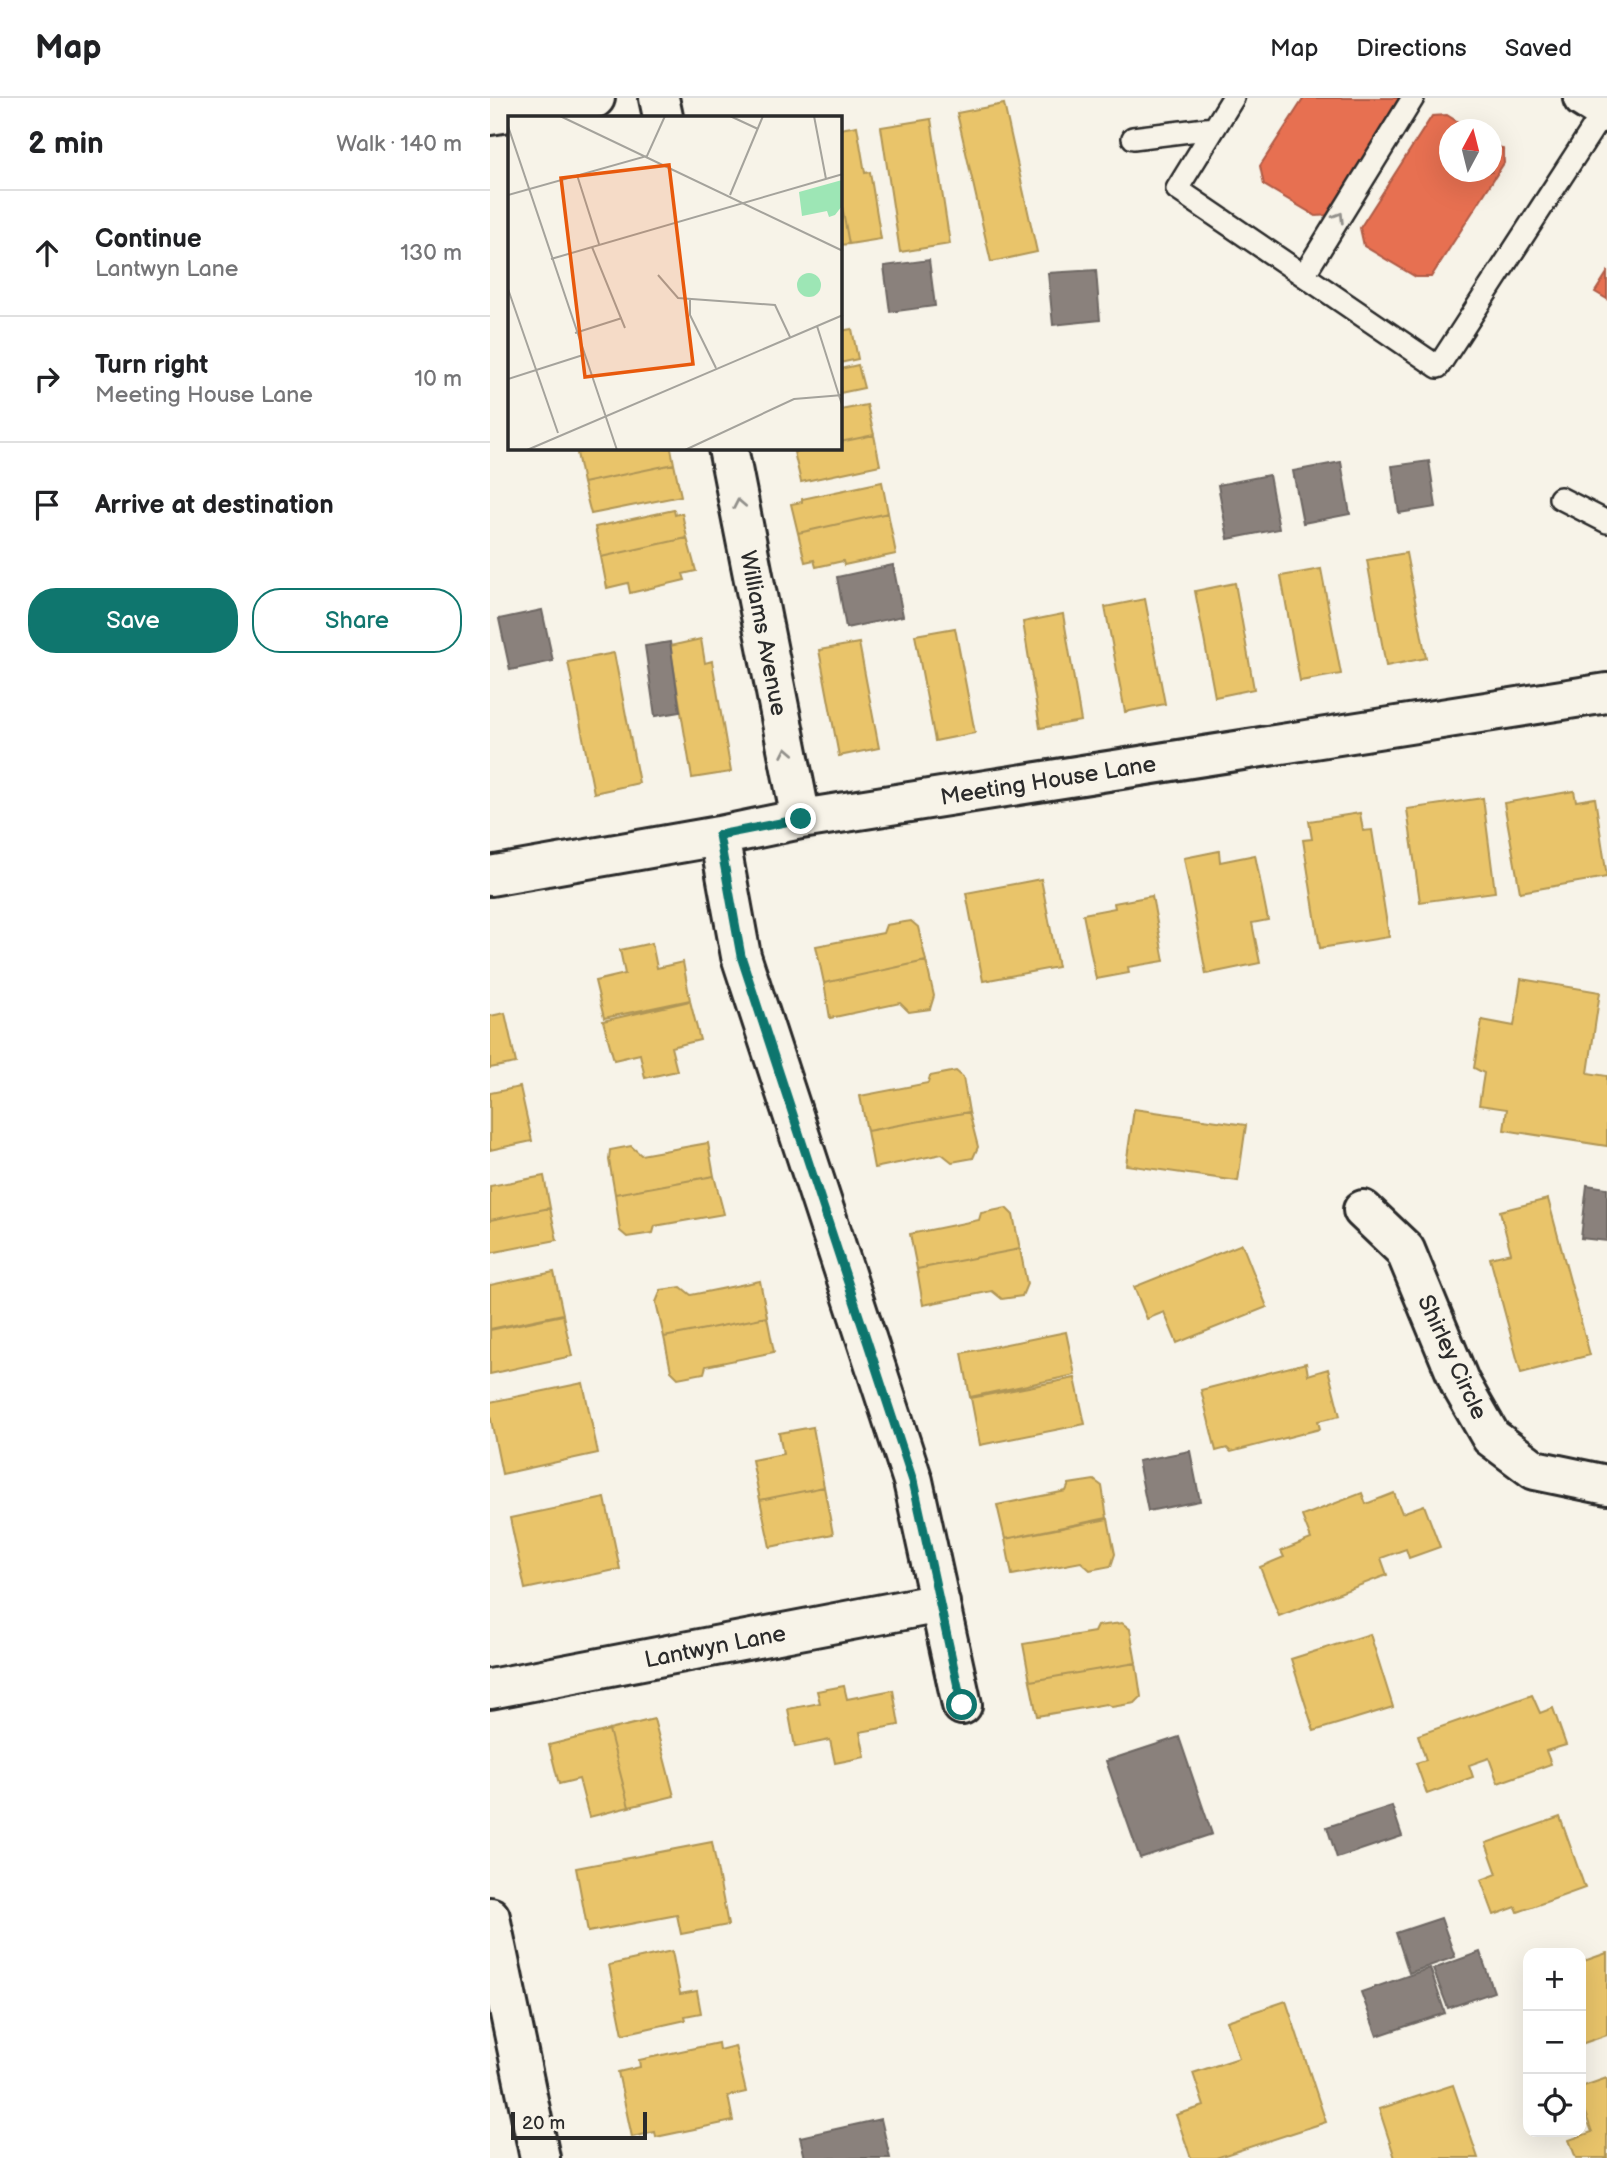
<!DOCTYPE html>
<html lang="en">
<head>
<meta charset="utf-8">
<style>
  :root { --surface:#fff; --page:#f6f6f6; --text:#202124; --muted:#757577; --line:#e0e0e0; --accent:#0f766e }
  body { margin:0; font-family:"Balsamiq Sans",sans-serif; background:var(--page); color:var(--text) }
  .controls { position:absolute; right:21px; bottom:21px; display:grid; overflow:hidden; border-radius:14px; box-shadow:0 7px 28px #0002 }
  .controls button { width:63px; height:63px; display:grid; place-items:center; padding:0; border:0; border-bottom:2px solid var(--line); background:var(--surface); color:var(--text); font:35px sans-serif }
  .compass { position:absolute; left:949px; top:21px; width:63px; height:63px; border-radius:50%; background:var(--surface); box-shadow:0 7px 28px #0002; rotate:7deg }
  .scale { position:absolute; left:21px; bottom:18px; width:136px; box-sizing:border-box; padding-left:7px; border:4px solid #2b2b2b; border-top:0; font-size:19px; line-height:24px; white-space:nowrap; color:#2b2b2b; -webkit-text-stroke:5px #f7f3e8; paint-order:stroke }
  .stop { position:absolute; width:21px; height:21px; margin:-16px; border:5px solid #0f766e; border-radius:50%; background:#fff }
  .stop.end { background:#0f766e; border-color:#fff; box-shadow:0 2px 7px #0008 }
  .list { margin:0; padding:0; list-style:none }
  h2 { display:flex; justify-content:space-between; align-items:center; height:91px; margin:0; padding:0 28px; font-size:30px }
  h2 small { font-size:23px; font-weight:400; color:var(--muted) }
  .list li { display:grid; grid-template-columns:46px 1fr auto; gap:21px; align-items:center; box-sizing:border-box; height:126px; padding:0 28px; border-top:2px solid var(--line) }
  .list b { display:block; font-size:26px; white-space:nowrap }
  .list p { margin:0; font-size:23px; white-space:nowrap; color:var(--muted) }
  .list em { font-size:23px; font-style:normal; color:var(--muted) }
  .actions { display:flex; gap:14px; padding:21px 28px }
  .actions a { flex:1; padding:16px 0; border:2px solid var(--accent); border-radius:28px; text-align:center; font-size:24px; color:var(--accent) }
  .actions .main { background:var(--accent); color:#fff }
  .icon { flex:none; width:38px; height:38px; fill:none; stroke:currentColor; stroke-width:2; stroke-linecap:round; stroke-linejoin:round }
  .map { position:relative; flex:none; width:1117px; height:2060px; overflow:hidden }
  header { display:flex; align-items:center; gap:42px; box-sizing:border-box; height:98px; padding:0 35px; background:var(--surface); border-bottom:2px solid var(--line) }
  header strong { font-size:33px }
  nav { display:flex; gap:38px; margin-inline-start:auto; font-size:24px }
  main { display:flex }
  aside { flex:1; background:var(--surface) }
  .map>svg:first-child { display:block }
</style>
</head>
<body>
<header>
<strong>Map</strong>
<nav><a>Map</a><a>Directions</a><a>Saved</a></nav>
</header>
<main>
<aside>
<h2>2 min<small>Walk · 140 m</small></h2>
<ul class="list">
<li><svg class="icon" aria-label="ahead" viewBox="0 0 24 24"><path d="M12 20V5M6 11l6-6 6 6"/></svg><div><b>Continue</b><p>Lantwyn Lane</p></div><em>130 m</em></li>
<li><svg class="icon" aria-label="right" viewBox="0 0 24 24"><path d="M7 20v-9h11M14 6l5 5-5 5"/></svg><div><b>Turn right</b><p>Meeting House Lane</p></div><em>10 m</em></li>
<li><svg class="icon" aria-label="arrive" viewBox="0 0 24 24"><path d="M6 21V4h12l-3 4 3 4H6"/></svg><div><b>Arrive at destination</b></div></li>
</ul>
<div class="actions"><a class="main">Save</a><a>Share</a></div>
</aside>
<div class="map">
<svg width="1117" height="2060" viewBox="0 0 1117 2060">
  <rect width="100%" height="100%" fill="#f7f3e8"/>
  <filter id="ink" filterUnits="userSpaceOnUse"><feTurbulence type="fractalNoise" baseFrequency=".0143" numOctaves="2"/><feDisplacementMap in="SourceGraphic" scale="14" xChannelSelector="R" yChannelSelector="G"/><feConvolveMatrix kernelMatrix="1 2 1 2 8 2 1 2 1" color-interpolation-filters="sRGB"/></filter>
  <g filter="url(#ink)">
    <path fill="#e9c46a" stroke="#b09657" stroke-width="2" d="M514,6L547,154L501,164L467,15Z
      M441,21L460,146L410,154L391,29Z
      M367,28L375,75L380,74L391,141L359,146L350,97V31Z
      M350,97L359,146L350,147Z
      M362,231L368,261L350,265V233Z
      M368,267L374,290L350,295V271Z
      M377,307L384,337L350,344V312Z
      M384,337L390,367L311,384L304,354L322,350H350V344Z
      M108,350H181L184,366L93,385L87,355Z
      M184,366L191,398L101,416L93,385Z
      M392,384L398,415L308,435L301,406L312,404V401Z
      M184,412L185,417L192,415L197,440L111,459L105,429Z
      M398,415L406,456L354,467L353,463L326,469L324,462L315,464L308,435Z
      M197,440L206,473L193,476L195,482L140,495L138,485L117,490L111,459Z
      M916,455L936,560L896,568L877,462Z
      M831,471L851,576L810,583L791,478Z
      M745,485L764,591L725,599L705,493Z
      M655,501L675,606L635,614L615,509Z
      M573,516L591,623L550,630L533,524Z
      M465,530L485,635L445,643L425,537Z
      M211,541L215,565L222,563L241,674L202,680L180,548Z
      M369,545L389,650L349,658L329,552Z
      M124,555L149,685L104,695L78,564Z
      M1084,693L1086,703L1105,700L1117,779L1030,794L1014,705Z
      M993,700L1005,794L930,804L917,711Z
      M870,715L873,733L882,732L899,839L830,850L813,742L822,741L819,723Z
      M729,753L730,764L765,757L778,822L762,825L770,865L716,876L694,760Z
      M551,781L568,869L493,883L476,795Z
      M662,798L674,863L638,869L639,875L606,881L593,816L625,810L624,805Z
      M421,823L428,829L436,863L334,885L326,848L393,835L396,827Z
      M162,845L167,870L193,864L200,902L114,920L105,883L135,876L130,852Z
      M436,863L444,898L440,911L419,914L410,905L340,920L334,885Z
      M1031,881L1110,894L1098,975L1117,978V1048L1014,1032L1017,1011L989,1007L994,975L984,970L992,922L1024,928Z
      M200,903L210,942L181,949L187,973L155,980L150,956L124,962L113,923Z
      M15,915L26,965L0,970V918Z
      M466,973L473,979L479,1014L377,1033L370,998L438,985L440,978Z
      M30,989L42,1043L0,1052V995Z
      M644,1011L756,1027L748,1083L636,1067Z
      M479,1014L488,1049L483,1060L462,1064L452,1056L384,1070L377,1033Z
      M218,1045L224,1078L125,1096L119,1062L120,1052L141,1048L151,1057Z
      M54,1078L60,1110L0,1122V1088Z
      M224,1078L234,1116L165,1128L163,1135L137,1139L130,1133L125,1096Z
      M1058,1101L1100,1257L1031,1275L1000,1160L1021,1155L1010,1113Z
      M60,1110L67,1142L0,1155V1122Z
      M516,1110L523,1117L530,1151L427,1171L420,1136L489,1122L491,1115Z
      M752,1146L777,1209L687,1245L674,1214L657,1221L644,1189Z
      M530,1151L537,1186L532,1198L512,1201L502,1193L433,1207L427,1171Z
      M64,1174L73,1216L0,1231V1187Z
      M270,1183L277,1219L174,1239L166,1204L171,1192L191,1189L201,1197Z
      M73,1217L82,1258L0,1276V1232Z
      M277,1219L284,1254L216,1268L214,1275L188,1280L181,1273L174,1239Z
      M576,1234L585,1277L480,1299L472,1255Z
      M816,1265L818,1277L838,1271L850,1318L828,1323L830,1331L741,1354L737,1350L726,1353L711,1292Z
      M585,1280L595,1326L490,1347L481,1300Z
      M93,1285L108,1355L12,1376L0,1317V1304Z
      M323,1329L334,1389L270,1402L262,1362L293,1356L289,1335Z
      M604,1382L612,1388L617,1420L515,1441L507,1407L576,1393L579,1386Z
      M334,1389L343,1436L280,1449L270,1402Z
      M872,1395L876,1406L904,1395L912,1415L934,1407L950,1449L919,1460L916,1451L891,1460L897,1477L789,1518L770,1469L794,1459L791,1453L821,1441L812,1418Z
      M115,1400L130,1471L35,1491L20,1420Z
      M618,1421L625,1456L621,1468L600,1472L591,1464L522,1477L515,1441Z
      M632,1525L640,1531L646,1565L540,1583L533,1546L604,1534L607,1528Z
      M880,1536L903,1609L824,1633L801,1561Z
      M646,1565L651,1599L645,1605L622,1609L616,1606L547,1618L540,1583Z
      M354,1588L357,1601L403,1592L409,1627L370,1634L375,1659L345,1665L340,1642L305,1649L298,1611L330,1605L327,1593Z
      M1042,1597L1050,1615L1063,1610L1076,1647L1056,1653L1061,1666L1008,1685L999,1660L979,1667L983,1679L937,1696L926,1665L936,1662L928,1637Z
      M164,1621L184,1698L139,1709L119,1632Z
      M119,1632L139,1709L99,1719L89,1681L69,1686L59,1647Z
      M1070,1719L1095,1790L1028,1814L1026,1809L1004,1817L991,1782L1007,1776L996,1745Z
      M222,1744L238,1827L191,1836L187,1817L98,1834L86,1770Z
      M182,1853L190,1896L207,1893L211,1915L195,1918L196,1922L133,1936L119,1867Z
      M1117,1855V1937L1091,1946V1864Z
      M796,1903L836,2024L726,2060H701L686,2017L714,2008L703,1975L749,1960L737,1923Z
      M228,1945L229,1952L245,1948L256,1994L238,1998L243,2023L166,2039L165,2034L142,2039L128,1974L150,1969L149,1962Z
      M1117,1980V2060H1086L1079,2042L1102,2034L1091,2004V1989Z
      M963,1987L988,2060H905L889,2011Z"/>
    <path fill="#e76f51" stroke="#af5b46" stroke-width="2" d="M814,0H914L840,117L826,118L774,87L770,68Z
      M957,17L981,32H960V74H1002V44L1013,51L1014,65L941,179H926L874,148L870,130L942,18Z
      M1117,175V201L1105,194Z"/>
    <path fill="#8a817c" stroke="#6e6764" stroke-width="2" d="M439,162L445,208L400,214L394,168Z
      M606,172L610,222L563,227L558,175Z
      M939,363L946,409L909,415L902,368Z
      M851,364L860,416L813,425L803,373Z
      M779,377L789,431L738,441L728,387Z
      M403,467L413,518L356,530L347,479Z
      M52,512L63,563L20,572L9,521Z
      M180,544L190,614L165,618L155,548Z
      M1097,1087L1117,1090V1143L1091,1140Z
      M700,1353L710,1403L658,1413L648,1363Z
      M689,1639L722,1736L650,1760L616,1663Z
      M902,1708L912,1738L847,1760L837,1729Z
      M951,1820L965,1859L919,1875L906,1835Z
      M990,1854L1004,1894L958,1910L943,1871Z
      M940,1870L955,1915L887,1938L871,1894Z
      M391,2021L400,2060H315L310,2039Z"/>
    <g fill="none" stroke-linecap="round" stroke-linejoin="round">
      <defs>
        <path id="lane" d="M743,0L687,91L948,269L1114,13
          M643,40L724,30
          M814,177L923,0
          M1070,400L1117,424"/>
        <path id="street" d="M169,0L173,19
          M0,17L105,0
          M238,350L311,721
          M229,738L251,858L423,1383L472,1607
          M0,778L229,738L311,721L1117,595
          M873,1112L915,1152L970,1285L1001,1339L1045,1372L1117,1387
          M0,1591L450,1505
          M0,1819L50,2060"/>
        <path id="primary" d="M1093,0L1117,15"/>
      </defs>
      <use href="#lane" stroke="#2b2b2b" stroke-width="26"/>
      <use href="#street" stroke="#2b2b2b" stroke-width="44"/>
      <use href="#primary" stroke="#2b2b2b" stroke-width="44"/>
      <use href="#lane" stroke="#f7f3e8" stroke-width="21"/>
      <use href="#street" stroke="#f7f3e8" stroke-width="38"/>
      <use href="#primary" stroke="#f7f3e8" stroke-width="38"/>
    </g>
    <defs><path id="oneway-chevron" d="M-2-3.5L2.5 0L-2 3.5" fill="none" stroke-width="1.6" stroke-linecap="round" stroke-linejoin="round" transform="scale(1.75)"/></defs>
    <g stroke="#918f8a">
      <use href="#oneway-chevron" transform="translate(849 119) rotate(-58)"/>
      <use href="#oneway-chevron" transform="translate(249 406) rotate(-101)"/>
      <use href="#oneway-chevron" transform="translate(297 654) rotate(-101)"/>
    </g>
  </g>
  <g fill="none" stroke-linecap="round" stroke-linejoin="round" filter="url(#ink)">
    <path stroke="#0f766e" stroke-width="9" d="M311,721L229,737L251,858L423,1383L472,1607"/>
  </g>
  <g text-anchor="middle" stroke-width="7" stroke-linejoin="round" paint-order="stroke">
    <g font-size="23" fill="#2b2b2b" stroke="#f7f3e8">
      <text transform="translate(274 535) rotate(79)" y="8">Williams Avenue</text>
      <text transform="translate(558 682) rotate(-9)" y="8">Meeting House Lane</text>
      <text transform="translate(963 1259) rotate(65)" y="8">Shirley Circle</text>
      <text transform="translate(225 1548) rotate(-11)" y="8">Lantwyn Lane</text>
    </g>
  </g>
  <g transform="translate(18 18)">
    <rect width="334" height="334" fill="#f7f3e8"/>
    <path d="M334,64V90L327,99L321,101L319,95L294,100L291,76ZM289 169a12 12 0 1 1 24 0a12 12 0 1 1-24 0Z" fill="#9de6b5"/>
    <path fill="none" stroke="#a5a39c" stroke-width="2" d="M52,0L335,135M222,0L250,13M306,0L318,63M0,10L109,334M69,59L91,128M0,79L139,40L157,0M222,79L255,0M84,131L117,212M43,143L335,58M150,159L170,182L267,189L282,221M0,173L50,317M182,183V199L208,252M309,210L335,292M67,217L114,202M0,263L75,239M19,334L335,199M177,334L286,283L335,279"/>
    <path fill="#e8590c" fill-opacity="0.15" stroke="#e8590c" stroke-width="3.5" d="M161,49L185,248L77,261L53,62Z"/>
    <rect width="334" height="334" fill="none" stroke="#2b2b2b" stroke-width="3.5"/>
  </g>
</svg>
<div class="controls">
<button>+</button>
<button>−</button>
<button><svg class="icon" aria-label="locate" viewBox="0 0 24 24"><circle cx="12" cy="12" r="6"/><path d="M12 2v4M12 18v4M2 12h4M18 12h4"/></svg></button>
</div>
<svg class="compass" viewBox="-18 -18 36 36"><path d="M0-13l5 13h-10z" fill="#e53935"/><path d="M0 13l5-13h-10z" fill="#757577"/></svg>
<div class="scale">20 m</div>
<div class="stop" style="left:472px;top:1607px"></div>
<div class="stop end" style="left:311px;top:721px"></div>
</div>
</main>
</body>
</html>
